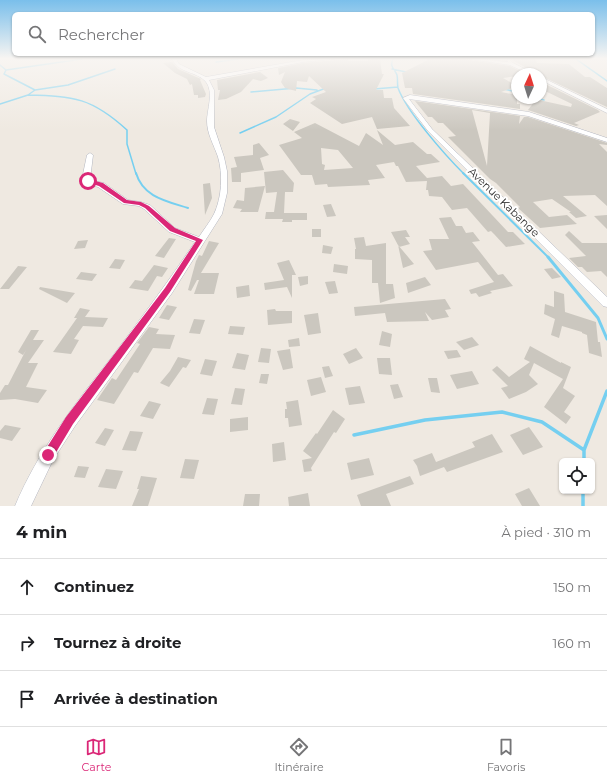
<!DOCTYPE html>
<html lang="fr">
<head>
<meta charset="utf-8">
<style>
  :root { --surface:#fff; --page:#f6f6f6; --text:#202124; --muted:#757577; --line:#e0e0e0; --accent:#db2777 }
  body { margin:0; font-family:Montserrat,sans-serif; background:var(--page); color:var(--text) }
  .controls { position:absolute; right:12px; bottom:12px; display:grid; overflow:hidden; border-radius:6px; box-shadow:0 1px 3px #0004 }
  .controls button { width:36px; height:36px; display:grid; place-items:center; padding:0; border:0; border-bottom:1px solid var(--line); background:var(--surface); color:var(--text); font:20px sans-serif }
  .compass { position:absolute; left:511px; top:68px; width:36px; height:36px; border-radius:50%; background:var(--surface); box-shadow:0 1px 3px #0004; rotate:4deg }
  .stop { position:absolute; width:12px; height:12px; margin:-9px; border:3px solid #db2777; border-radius:50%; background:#fff }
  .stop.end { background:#db2777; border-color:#fff; box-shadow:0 1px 4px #0008 }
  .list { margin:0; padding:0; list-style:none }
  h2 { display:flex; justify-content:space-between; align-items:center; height:52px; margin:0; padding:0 16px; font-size:17px }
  h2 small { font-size:13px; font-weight:400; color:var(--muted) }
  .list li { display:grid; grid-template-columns:26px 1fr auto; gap:12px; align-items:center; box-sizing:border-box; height:56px; padding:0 16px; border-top:1px solid var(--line) }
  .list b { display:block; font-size:15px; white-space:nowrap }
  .list em { font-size:13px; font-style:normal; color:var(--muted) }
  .icon { flex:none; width:22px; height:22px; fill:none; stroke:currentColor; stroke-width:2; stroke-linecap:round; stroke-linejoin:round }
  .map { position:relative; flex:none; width:607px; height:506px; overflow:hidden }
  .search { position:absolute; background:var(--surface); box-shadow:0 1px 3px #0004; left:12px; right:12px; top:12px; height:44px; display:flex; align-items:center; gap:10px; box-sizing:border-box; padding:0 14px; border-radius:6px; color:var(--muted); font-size:15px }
  .sheet { height:220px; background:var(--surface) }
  nav { display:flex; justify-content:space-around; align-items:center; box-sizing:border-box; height:56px; border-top:1px solid var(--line); background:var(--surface); font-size:11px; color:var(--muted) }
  nav a { display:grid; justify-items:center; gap:2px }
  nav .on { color:var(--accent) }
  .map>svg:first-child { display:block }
</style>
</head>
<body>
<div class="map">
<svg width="607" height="506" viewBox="0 0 607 506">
  <rect width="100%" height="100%" fill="#efe9e1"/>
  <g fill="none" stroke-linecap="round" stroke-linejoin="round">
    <path stroke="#75cff0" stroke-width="1.5" d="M393,59C389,67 395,69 397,75C398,79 397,84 398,88C407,112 445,155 464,174
      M576,59L607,81
      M216,62L238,59
      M0,65L6,70L4,74L35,90L28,95L0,104
      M392,69L406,72
      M6,70L82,59
      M374,89L398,87
      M504,89L517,92
      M35,90L68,85L115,69
      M251,92L296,88L317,90
      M28,95C74,96 92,98 127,130V144L136,174
      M536,98L544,100
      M240,133L276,117L310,94L326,88"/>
    <path stroke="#75cff0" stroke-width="2" d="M136,173C143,197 166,201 188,208
      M463,173L549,258"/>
    <path stroke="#75cff0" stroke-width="3" d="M548,257L598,318L607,339"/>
    <path stroke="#75cff0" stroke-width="3.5" d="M354,435L425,420L502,412L542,422L584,450
      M584,461V450L607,391
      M583,491V506"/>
  </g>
  <path fill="#cbc7bf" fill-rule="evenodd" d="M348,59V61H368V59H380L382,74H384L376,90H383L384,98H392L394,108L410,126L377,129L372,117L342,124L310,103L316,99L312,97L326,92L309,76L307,82L297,81L296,91L285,88L281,82L285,72L279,75L278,68L303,63Z
    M426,59H468L469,60L510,66L526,74H517V76L503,78L517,86L501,92L517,95V104H520V109L413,94L412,88H405L402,73L428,60Z
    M511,59H535L537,63L569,64L585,77H590L607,88V107L541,76V74H536Z
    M172,62L178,69L201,79L200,80L206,94L205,97L198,98V95H194L192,84L190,85L187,79L175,73L163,63Z
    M260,72L268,78L261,81L253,79L241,92L226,99L218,100L220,90H218L217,80Z
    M541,82L598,110L600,112L574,123L579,125L576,126L528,110L534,102L539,100L571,107L572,104L541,89Z
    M415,101L520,116L519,124L524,117H528L607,143V145L599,144L607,152V206L595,195L563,196L587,216L576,218L569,212H571L552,199L533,202L549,217L567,215L577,224L540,228L518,208L520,207L496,183L490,179L448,137L456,136L443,123H438L432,117H428ZM472,110L490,113L487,166Z
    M290,119L300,122L293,131L283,124Z
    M315,123L359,146L366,133L383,145L377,130L395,145L413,142L427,154H431L440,162L416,166L427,178L442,176L451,186L463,184L508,232H513L525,244L506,247L494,234L491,231L488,232L467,208L452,210L442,197L429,196L428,190H426L427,181L406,182L398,166H396L394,162L376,165L385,178L368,180L370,185L328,187L327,184L315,185L312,175H301L279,145L302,138L294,132ZM321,148L338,150L353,168L324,170L325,165L322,164Z
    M259,143L269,155L260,158L264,170L241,173V182H232L231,168L237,167L234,157L253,155V145Z
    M283,170L294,183L293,192H285L284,213H307V220H292V222H282L283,219H265L266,212H274L277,192L266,193L264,172Z
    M210,183L212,198L205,215L203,184Z
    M265,186L258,212H240L242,209L233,208L237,200L244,201L245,188Z
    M331,204L336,216L327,217L323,205Z
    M607,215V229L594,216Z
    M451,217L456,226H462L466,233L473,232L480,241L472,242L480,252L498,275L503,274L513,286L490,291L492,293L479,297L476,293L471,294L469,290L494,282L478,262L436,270L423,251L432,250L429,239H449L439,218Z
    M312,229H321V237H312Z
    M406,230L410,237H405L410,244L399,247L391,232Z
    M569,231L582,243H607V277L601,271L587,272L582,267H578L569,258L586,256L565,235Z
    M364,237L366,246L386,243V284H393L395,298L380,303L378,283H372V260L355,259V249H356L354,238Z
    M169,238L176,239L164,258L155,256Z
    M88,240L85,248L74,249L78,241Z
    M209,241L219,243L201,273H219L214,294H194L199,280H197L191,291L188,290L196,261L199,255L202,256Z
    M323,245L333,247L331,254L322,253Z
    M398,245L414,264L403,268Z
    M115,259L125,260L120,269L109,268Z
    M289,260L296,275H292V298L287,287L265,290L264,283L284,280L277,263Z
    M334,264L348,266L347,274L333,272Z
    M154,265L168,268L162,277L157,276L148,291L129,288L135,280L142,281Z
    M18,266L27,267L9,289H0Z
    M552,268L561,277L552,279L544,269Z
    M81,272L97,274L92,281L76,279Z
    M308,276V284L300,286L298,277Z
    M425,277L431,285L408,293L406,283Z
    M335,281L338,293L329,294L325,282Z
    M249,285L250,296L237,298L236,287Z
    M40,287L75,293L67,303L39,289Z
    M554,291L564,294L565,312L596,322L598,342H600L602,357L589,353L587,335L582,333V332L562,326L559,338L551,335L555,319L544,314L545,304L554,307Z
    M445,299L451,309L445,310L449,317L432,320L425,312L429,321L387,322L385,313L355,316L354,307Z
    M167,305L177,307L169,320L159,318Z
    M80,308L90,310L85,317L108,318L103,327L83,326L74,339L79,340L71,354L53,352L77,318H74Z
    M275,309L276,311H292V323L268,325L267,310Z
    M318,313L321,333L308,335L304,315Z
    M194,319L205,320L200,334L189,333Z
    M230,326L245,327L243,335L228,334Z
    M149,327L159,329L156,334L175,335L170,349L153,348L138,373L134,372L114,404L97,400L112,378L116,380L140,344L137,343Z
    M31,330H39L33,340H44L28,363H38L26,387L47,390L38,403L15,399L0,400V393L5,385H8L26,350L23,355L18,352Z
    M382,331L392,334L390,347L379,345Z
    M472,337L479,345L464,350L456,342Z
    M299,338L300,346L289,347L288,340Z
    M530,346L561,363V362L571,367L563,388L575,396L564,412L571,417L566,424L544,407L563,379L534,363L529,375L538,384L526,392L509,399L501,388L508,386L492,370L497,366L509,377L530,362L524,359Z
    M261,348L271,349L269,363L258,362Z
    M356,348L363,358L349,364L343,354Z
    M290,349L293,368L283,370L277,351Z
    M457,350L461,357L448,359L444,351Z
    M237,353L249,355L245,370L232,368Z
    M178,357L191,360L186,368L183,367L169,387L160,383L170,371Z
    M377,358H390L392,375L379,374Z
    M205,359L217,361L212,376L200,374Z
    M329,366L333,376L325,378L322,367Z
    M472,371L479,384L457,389L450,375Z
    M261,374H269L267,384L259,383Z
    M321,377L326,392L311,396L307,380Z
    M428,378H437L440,393L431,392Z
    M398,384L403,397L394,399L390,385Z
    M360,386L365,403L349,405L345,388Z
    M235,388L245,389L242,405L231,404Z
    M207,398L218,399L214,415L202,414Z
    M298,400L302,425L289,427L288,418H285V409H287L286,402Z
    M149,401L161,404L153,419L140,416Z
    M333,410L345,419L336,433L334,432L311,468L312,471L304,472L302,460L312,458L303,451L316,433L317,434Z
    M248,417V430L230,432V419Z
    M5,425L21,428L12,441L0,438V431Z
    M529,427L543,447L523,455L510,435Z
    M105,428L114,430L105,446L95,443Z
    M130,431L143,432L136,451L122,450Z
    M492,434L503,452L447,472L444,467L420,476L417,466L413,460L432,453L436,462L475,447L472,442Z
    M284,442L286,460L273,462L272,444Z
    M369,458L374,475L351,480L347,463Z
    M185,459L199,460L194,479L180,478Z
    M78,466L89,467L85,478L74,477Z
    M106,469L123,471L116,489L98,487Z
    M141,476L157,478L148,506H132L139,489H137Z
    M410,476L414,484L386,494L391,506H361L357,495Z
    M529,488L540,506H522L515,494Z
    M308,493L310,506H289L288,497Z
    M245,494H260L259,506H243Z"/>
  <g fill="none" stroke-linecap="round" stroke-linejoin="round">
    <defs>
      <path id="street" d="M172,59H176L179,64L206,77L303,60L335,59L303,62L209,80L214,90V127L224,157L227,171V193L222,214L172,293L75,426L53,460L31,506H15C38,451 74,405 111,358C140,320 168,282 195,242L169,232L144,209L139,206L123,204L98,187L84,183L82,179L87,155L90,153L93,155L90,180L104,183L128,200L141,202L150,205L175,228L199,237C204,229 210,222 214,214C222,197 223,174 218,157C214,145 207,134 207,121C207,110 214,92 206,82C197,71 179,74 172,59Z
        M469,59H479L508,62L507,60L509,59L513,63L535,74H529L510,65Z
        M541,77L607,109V113L541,80Z
        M410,95L529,112L607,138V142L528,116L409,99L432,129L607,297V307L603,306L428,131L403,98Z"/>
    </defs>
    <use href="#street" stroke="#b4b7c1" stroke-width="1"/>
    <use href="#street" fill="#fff" fill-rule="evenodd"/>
  </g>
  <linearGradient id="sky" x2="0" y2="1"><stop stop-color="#7abfeb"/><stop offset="0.45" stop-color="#f8f5f2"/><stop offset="1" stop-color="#f8f5f2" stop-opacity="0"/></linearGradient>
  <rect width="607" height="130" fill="url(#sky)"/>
  <path fill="#db2777" d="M88,179L103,183L127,200L141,202L149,206L175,228L203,240L170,292L73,424L52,459L48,460L44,459L43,455L44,452L66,417L165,288L196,241L170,231L145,208L139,205L124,203L99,186L86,182V180Z"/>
  <g text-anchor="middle" stroke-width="4" stroke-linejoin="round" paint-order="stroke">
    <g font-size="11" fill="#2e2e2e" stroke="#fff">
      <text transform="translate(504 202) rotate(44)" y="4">Avenue Kabange</text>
    </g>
  </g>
</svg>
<div class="controls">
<button><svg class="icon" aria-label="locate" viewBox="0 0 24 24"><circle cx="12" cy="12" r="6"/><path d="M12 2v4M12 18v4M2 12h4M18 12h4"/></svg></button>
</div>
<svg class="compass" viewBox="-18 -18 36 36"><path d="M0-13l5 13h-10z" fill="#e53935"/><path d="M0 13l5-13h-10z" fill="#757577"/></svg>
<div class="stop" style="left:88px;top:181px"></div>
<div class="stop end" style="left:48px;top:455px"></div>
<div class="search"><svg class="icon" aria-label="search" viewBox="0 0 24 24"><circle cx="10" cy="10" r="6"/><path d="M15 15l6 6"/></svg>Rechercher</div>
</div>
<section class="sheet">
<h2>4 min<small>À pied · 310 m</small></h2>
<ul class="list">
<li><svg class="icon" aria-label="ahead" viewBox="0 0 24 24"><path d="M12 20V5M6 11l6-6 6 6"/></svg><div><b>Continuez</b></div><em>150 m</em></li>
<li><svg class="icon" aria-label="right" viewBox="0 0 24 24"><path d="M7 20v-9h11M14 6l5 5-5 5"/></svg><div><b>Tournez à droite</b></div><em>160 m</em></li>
<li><svg class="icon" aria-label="arrive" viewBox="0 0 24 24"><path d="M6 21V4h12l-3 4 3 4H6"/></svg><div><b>Arrivée à destination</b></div></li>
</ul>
</section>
<nav>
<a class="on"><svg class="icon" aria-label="map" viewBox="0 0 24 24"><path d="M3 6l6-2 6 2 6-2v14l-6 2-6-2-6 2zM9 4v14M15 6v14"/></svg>Carte</a>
<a><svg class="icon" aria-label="directions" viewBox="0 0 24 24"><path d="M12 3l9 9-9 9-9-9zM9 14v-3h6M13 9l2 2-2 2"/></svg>Itinéraire</a>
<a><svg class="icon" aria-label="saved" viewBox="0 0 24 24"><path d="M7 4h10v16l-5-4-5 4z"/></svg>Favoris</a>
</nav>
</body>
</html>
